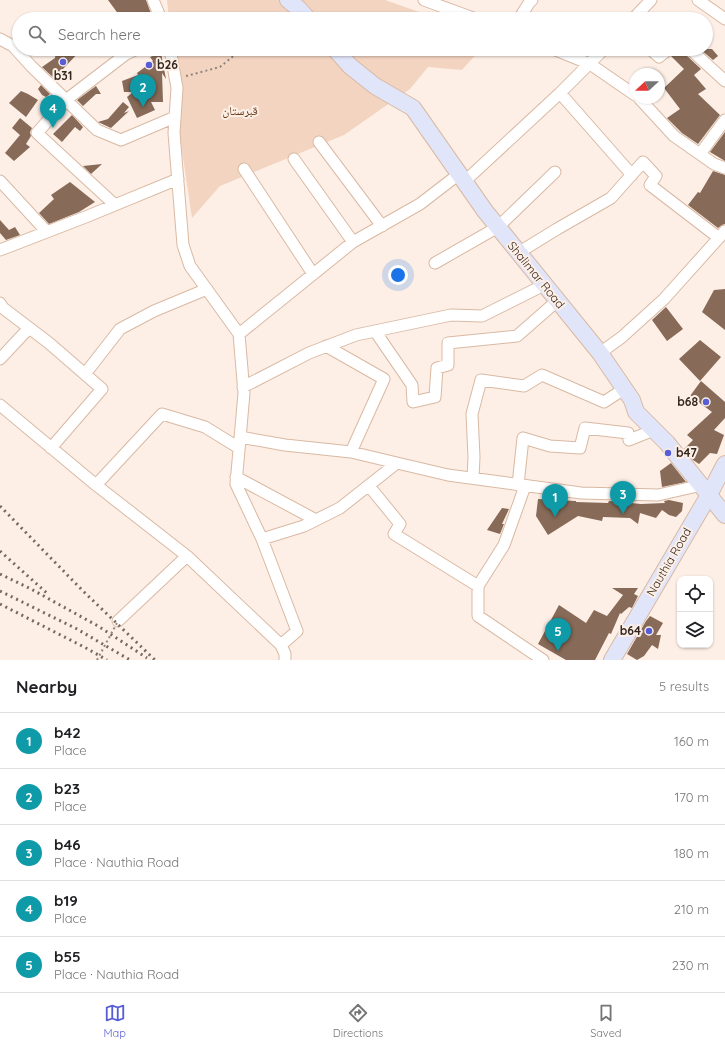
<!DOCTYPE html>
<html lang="en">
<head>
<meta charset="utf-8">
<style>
  :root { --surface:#fff; --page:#f6f6f6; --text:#202124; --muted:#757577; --line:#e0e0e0; --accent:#575dd4 }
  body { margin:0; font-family:Quicksand,"Noto Naskh Arabic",sans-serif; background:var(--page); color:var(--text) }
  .controls { position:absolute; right:12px; bottom:12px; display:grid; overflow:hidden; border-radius:8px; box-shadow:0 1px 3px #0004 }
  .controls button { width:36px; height:36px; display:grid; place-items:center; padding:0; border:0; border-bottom:1px solid var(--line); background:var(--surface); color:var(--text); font:20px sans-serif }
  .compass { position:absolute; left:629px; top:68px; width:36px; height:36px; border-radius:50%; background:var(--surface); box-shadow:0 1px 3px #0004; rotate:248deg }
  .you { position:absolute; left:398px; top:275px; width:14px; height:14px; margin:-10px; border:3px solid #fff; border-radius:50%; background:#1a73e8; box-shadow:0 0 0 6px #1a73e833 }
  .badge { display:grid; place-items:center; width:26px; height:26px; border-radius:50%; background:var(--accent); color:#fff; font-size:13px; font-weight:700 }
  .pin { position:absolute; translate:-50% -33px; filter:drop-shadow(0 1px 2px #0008) }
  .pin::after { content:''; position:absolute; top:21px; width:14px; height:12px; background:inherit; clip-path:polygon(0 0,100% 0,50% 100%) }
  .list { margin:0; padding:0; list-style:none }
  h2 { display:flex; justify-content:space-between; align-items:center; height:52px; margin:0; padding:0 16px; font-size:17px }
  h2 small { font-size:13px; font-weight:400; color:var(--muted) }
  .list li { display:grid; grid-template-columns:26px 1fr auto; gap:12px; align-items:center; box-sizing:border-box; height:56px; padding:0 16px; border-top:1px solid var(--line) }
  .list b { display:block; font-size:15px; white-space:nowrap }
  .list p { margin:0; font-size:13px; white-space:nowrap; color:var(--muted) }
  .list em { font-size:13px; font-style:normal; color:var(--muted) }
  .icon { flex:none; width:22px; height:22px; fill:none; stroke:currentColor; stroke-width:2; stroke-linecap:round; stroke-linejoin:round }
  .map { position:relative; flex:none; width:725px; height:660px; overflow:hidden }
  .search { position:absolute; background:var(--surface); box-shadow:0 1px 3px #0004; left:12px; right:12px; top:12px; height:44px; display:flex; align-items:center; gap:10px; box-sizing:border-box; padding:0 14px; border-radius:22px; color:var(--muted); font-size:15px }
  .sheet { height:332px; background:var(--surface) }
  nav { display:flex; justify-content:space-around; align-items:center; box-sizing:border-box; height:56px; border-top:1px solid var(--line); background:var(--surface); font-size:11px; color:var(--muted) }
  nav a { display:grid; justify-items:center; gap:2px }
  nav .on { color:var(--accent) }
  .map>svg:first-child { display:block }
</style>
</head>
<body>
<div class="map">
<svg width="725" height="660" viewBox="0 0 725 660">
  <rect width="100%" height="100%" fill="#fdefe6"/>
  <path fill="#f2d4c0" d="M167,0H385L439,19H169Z
    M171,49H481L462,70L428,67L410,89L344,135L220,186L192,218L176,110Z"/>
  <path fill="#876a57" d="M108,0H146L153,19H122Z
    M56,49H82L63,69L66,72L58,82L42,67L55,58Z
    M676,49H683L685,54L701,69L694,75L706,89L698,94L720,115L698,144L682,133L667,118L680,109L664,88L684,69L671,56L675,52Z
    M700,49H712L718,56L713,60Z
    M161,53L166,79L162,73L163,102H151L155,110L137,118L127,97L133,92H124L122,81L138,75L137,73L153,61L150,57Z
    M41,85L50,94L46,97L42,95L38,89Z
    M96,86L101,94H96L83,106L77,100Z
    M21,91L28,94L38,100L26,117L9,103Z
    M123,102L129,107L124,113L129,111L111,128L98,122L108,119Z
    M72,115L83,127L80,131L75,127L62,142L53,134Z
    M20,118L32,128L30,132L31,136L26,144L30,147L14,161L5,153L20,135L12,128Z
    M725,132V161L710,152Z
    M102,164L91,174L83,166Z
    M713,171L725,175V224L722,225L718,228L688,205L698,192L700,193Z
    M70,182L95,202L79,212L49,224L39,213L54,199L51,195Z
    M0,220L9,230L15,227L20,235L6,240L0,233Z
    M725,289V330L702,312L714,290Z
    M666,307L683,329L667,341L652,320Z
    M700,340L721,357L700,381L679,359Z
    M701,381L725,402V418L714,430L724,435L717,454L710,453L699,464L693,460L684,449L693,440L687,435L712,412L690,396Z
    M671,463L686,482L662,487L660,471Z
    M538,499L576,501V502L608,503L609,501H610L641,504L665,503L664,501L669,500L683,503L682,511L676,517L669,515L662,510L656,518L640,513L638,524L630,518L603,517L602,521L578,516L548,535L536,516Z
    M502,508L509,509L502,524H504L500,534L487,530Z
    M612,588H638L634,594L638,596L632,608L629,607L621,614L620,613L611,634L609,633L595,660H566L538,644L559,605L586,623L594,610L607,616L623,595Z
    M650,616L663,623L656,635H661L658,649L652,645L644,656L637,660L627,654L646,621Z"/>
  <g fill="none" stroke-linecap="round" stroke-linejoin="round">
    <defs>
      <path id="street" d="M153,0L161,19
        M424,0L476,19
        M698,0L725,19
        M519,19L529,3L532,0
        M633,19L651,0
        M0,39L13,46L31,66L97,130L121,140L175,117
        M170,49L177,88L174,133L183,245L190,266L239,334L244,393L236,484L262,539
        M553,49L590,64L635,95
        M650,49L659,57L669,49
        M690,49L725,81
        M560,93L632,175
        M639,98L674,136L714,164L725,168
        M319,142L382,226
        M700,154L725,120
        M294,159L353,242
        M244,169L313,274
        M0,181L47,232
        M464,182L560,93L604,49
        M115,205L37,133L66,100L126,54L137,49
        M0,250L88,216L178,179
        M518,253L557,229L611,198L643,162L656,176L650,185L719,238
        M435,263L498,227L555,172
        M0,303L3,308L49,343L102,389L51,448
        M375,331L412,385L413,402L435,397L437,368L448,365V343L517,336L557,301
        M239,334L353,242L420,204L459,174
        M326,346L384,379L351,452
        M600,353L622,337L664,299L725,231
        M0,359L29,328
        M85,374L120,329L154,311L207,289
        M243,387L309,353L356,335L451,315L482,316L544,285
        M0,405L96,485L187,556L281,645
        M240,437L285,445L351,452L397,463
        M236,477L316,520
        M473,478L474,457L472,414L481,380L524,386L542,375L604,402L624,389
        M96,485L162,414L205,427L239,448
        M518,485L523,438L550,446L580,448L585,428L628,433L629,440L654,430
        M369,486L400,524L394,534L478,586
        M525,486L504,545L478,586V616L543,660
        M118,621L187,556
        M285,660V654L281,645L297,631L262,539L304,526L340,508L397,463L448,475L581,493L658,495L702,485"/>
      <path id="secondary" d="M288,0L298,8L308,19
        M335,49L350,66L375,86L413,108L485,211L600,353L632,400L636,412L667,443L725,515
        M612,660L709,495L725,464"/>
    </defs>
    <use href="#street" stroke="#d9b9a3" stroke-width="13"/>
    <use href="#secondary" stroke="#d9b9a3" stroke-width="18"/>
    <path stroke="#91847c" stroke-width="2" stroke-dasharray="2 3" stroke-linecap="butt" d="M186,76L220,67L242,49"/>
    <use href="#street" stroke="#fff" stroke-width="11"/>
    <use href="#secondary" stroke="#e1e5f9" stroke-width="16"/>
    <path stroke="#766961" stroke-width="3" stroke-dasharray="2 4" stroke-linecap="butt" d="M0,506L83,591L155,660
      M0,551L49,595
      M0,574L31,589L98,626L147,658
      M0,591L77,629L130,660
      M0,604L86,648L107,660"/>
    <path stroke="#91847c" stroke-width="2" stroke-dasharray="2 3" stroke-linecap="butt" d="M97,660L118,621"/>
  </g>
  <g fill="#575dd4" stroke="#fdefe6" stroke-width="1.5">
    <circle cx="63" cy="62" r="4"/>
    <circle cx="149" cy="65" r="4"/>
    <circle cx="706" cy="402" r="4"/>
    <circle cx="668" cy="453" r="4"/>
    <circle cx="649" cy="631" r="4"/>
  </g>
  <g text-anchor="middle" stroke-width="4" stroke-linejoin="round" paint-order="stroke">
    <g font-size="12" font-weight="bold" fill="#33271f" stroke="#fdefe6" text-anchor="start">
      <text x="157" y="69">b26</text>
      <text x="63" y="80" text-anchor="middle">b31</text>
      <text x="698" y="406" text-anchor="end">b68</text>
      <text x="676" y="457">b47</text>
      <text x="641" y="635" text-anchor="end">b64</text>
    </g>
    <g font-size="12" fill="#653712" stroke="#fdefe6">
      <text x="240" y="115">قبرستان</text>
    </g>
    <g font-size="12" fill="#33271f" stroke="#fdefe6">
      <text transform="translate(536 275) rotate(51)" y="4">Shalimar Road</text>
      <text transform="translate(669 562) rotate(-60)" y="4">Nauthia Road</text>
    </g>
  </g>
</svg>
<div class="controls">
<button><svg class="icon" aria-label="locate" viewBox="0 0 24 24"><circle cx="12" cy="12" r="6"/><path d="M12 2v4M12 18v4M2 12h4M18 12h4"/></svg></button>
<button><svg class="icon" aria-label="layers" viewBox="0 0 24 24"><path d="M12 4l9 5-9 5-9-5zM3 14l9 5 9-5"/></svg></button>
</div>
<svg class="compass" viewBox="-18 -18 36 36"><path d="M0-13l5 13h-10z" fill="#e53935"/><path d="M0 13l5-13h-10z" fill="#757577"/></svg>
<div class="you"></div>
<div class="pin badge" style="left:555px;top:517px;background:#0f9aa8">1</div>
<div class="pin badge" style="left:143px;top:107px;background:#0f9aa8">2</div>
<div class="pin badge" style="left:623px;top:514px;background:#0f9aa8">3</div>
<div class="pin badge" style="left:53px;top:128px;background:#0f9aa8">4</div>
<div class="pin badge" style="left:558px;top:651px;background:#0f9aa8">5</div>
<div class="search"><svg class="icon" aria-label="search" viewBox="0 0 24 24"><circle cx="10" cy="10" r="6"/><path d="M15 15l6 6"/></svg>Search here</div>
</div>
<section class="sheet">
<h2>Nearby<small>5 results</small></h2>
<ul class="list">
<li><span class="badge" style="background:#0f9aa8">1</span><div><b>b42</b><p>Place</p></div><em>160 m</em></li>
<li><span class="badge" style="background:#0f9aa8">2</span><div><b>b23</b><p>Place</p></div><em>170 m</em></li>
<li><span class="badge" style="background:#0f9aa8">3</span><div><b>b46</b><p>Place · Nauthia Road</p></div><em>180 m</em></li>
<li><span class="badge" style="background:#0f9aa8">4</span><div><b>b19</b><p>Place</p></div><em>210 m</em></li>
<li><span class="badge" style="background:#0f9aa8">5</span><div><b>b55</b><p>Place · Nauthia Road</p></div><em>230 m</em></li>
</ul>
</section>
<nav>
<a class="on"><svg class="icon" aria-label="map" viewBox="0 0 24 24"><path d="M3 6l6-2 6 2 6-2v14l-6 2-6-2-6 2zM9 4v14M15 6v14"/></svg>Map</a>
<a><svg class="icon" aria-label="directions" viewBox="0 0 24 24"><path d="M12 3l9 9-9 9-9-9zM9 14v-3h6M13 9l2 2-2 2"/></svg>Directions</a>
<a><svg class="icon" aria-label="saved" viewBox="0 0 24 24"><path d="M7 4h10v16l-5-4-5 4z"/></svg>Saved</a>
</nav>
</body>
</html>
